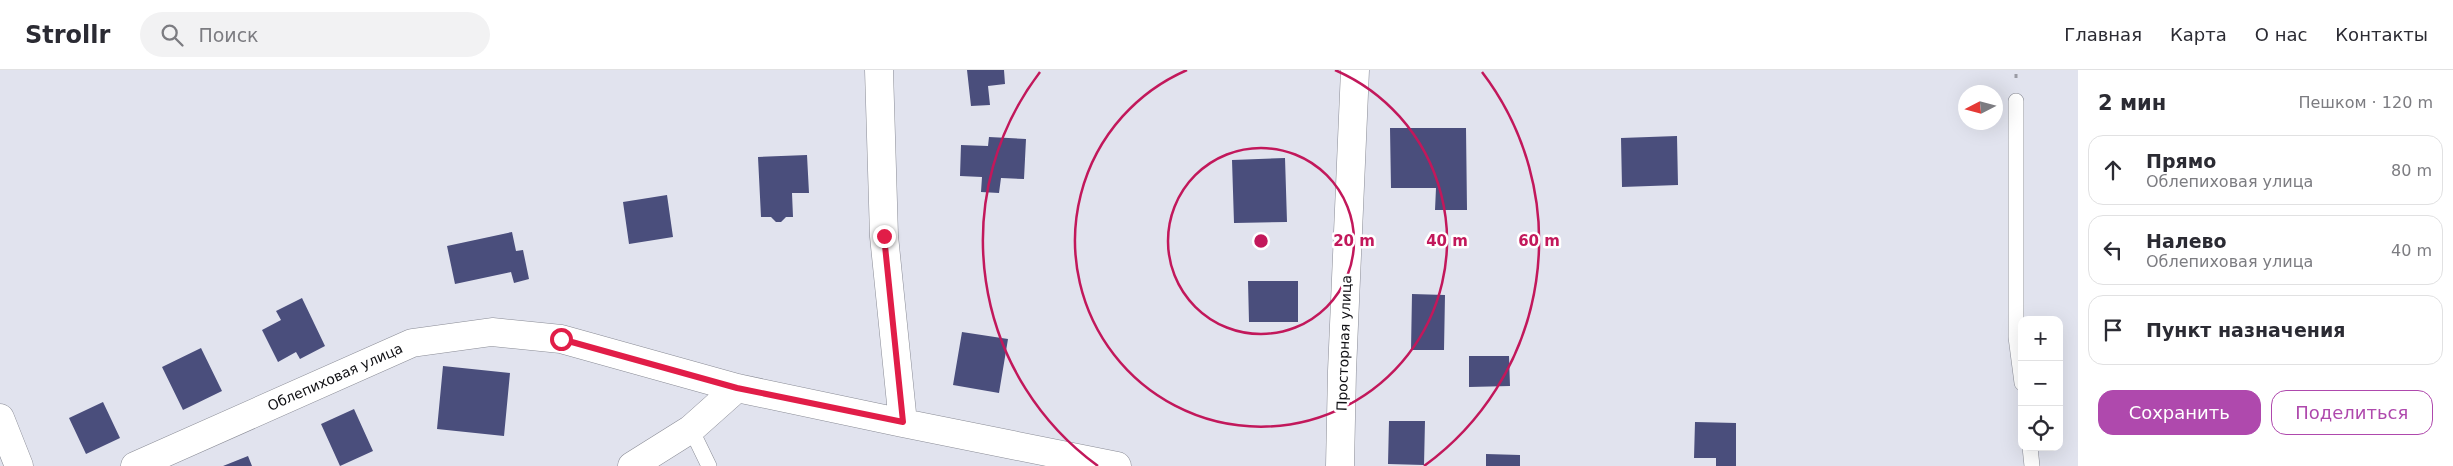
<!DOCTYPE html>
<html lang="ru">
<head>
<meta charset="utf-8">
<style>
  :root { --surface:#fff; --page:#f2f2f3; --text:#2b2b33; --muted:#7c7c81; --line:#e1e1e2; --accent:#af49ad }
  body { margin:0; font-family:"DejaVu Sans",sans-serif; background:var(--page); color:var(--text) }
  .controls { position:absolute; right:15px; bottom:15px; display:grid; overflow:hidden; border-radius:10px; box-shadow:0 5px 20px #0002 }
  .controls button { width:45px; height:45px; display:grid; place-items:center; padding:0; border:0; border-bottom:1px solid var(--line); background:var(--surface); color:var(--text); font:25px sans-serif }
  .compass { position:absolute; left:1958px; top:15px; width:45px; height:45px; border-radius:50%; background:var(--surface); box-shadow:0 5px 20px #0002; rotate:264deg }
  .stop { position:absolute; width:15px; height:15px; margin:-11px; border:4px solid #e11d48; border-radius:50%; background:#fff }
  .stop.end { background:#e11d48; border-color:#fff; box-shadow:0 1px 5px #0008 }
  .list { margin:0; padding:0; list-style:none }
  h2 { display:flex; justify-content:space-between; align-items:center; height:65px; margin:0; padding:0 20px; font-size:21px }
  h2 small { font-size:16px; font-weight:400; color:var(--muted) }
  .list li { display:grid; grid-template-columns:32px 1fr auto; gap:15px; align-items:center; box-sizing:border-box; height:70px; margin:0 10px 10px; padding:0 10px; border:1px solid var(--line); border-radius:15px }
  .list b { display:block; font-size:19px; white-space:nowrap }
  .list p { margin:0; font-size:16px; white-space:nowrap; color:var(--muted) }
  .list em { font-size:16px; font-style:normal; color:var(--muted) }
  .actions { display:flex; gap:10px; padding:15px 20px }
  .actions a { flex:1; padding:11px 0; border:1px solid var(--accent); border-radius:15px; text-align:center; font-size:18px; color:var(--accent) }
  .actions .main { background:var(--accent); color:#fff }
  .icon { flex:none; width:28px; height:28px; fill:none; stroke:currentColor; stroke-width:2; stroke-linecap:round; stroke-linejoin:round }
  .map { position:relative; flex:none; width:2078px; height:396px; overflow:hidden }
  header { display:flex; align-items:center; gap:30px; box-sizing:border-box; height:70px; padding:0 25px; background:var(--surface); border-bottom:1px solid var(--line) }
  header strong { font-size:24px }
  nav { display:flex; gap:28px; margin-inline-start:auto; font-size:18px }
  .search { width:350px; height:45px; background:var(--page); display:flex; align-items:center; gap:12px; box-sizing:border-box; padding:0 18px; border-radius:28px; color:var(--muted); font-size:19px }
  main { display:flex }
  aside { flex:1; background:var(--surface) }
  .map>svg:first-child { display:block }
</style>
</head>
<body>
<header>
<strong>Strollr</strong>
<div class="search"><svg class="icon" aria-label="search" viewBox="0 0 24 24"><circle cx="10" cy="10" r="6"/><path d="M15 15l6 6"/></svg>Поиск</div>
<nav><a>Главная</a><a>Карта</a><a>О нас</a><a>Контакты</a></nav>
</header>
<main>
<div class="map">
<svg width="2078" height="396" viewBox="0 0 2078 396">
  <rect width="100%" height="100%" fill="#e1e3ee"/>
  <path fill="#4a4e7c" d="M967,0H1004L1005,14L988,16L990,35L971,36Z
    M1390,58H1466L1467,140H1435L1436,118H1391Z
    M1677,66L1678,115L1622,117L1621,68Z
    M989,67L1026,69L1024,109L1001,108L999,123L981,122L982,107L960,106L961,75L988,76Z
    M807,85L809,123H792L793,147H786L781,152H776L771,147H761L758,87Z
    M1285,88L1287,152L1234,153L1232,90Z
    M667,125L673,167L629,174L623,132Z
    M512,162L516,181L523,180L529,209L514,213L511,202L455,214L447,176Z
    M1248,211H1298V252H1249Z
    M1412,224L1445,225L1444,280H1411Z
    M302,228L325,276L300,289L296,282L278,292L262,260L281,250L276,241Z
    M962,262L1008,269L999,323L953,315Z
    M201,278L222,321L183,340L162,297Z
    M1469,286H1509L1510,316L1469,317Z
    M443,296L510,303L504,366L437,359Z
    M103,332L120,368L86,384L69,348Z
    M354,339L373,381L340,396L321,354Z
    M1389,351H1425L1424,395L1388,394Z
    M1695,352L1736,353V396H1716V388H1694Z
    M1486,384L1520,385V396H1486Z
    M248,386L252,396H223Z"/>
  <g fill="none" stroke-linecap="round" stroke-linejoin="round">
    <defs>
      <path id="lane" d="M2016,31V267L2022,313
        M691,359L709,396
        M2030,377L2032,396"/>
      <path id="street" d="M0,348L19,396
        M903,353L1117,396
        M135,396L412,273L492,262L561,269L737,318L903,353L884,166L879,0
        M632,396L691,359L737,318
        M1340,396L1342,301L1355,0"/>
    </defs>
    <use href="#lane" stroke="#898b95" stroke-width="16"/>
    <use href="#street" stroke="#898b95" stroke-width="29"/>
    <path stroke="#9b9ca5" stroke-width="3" stroke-dasharray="4 4" stroke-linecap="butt" d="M2016,8V0"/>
    <use href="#lane" stroke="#fff" stroke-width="15"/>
    <use href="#street" stroke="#fff" stroke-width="28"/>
  </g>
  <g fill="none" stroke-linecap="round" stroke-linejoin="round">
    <path stroke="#e11d48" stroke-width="6" d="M561,269L737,318L903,352L884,166"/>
  </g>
  <g fill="none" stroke="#c2185b" stroke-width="2.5">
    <circle cx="1261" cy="171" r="93"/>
    <path d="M1335 0A186 186 0 1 1 1187 0"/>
    <path d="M1098 396A278 278 0 0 1 1040 2M1482 2A278 278 0 0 1 1424 396"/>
  </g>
  <g text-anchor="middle" stroke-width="5" stroke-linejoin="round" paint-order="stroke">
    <g font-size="14" fill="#101014" stroke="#fff">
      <text transform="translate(1344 273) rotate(-88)" y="5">Просторная улица</text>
      <text transform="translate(335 307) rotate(-24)" y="5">Облепиховая улица</text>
    </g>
  </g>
  <circle cx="1261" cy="171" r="8" fill="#c2185b" stroke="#fff" stroke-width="2.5"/>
  <g font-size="15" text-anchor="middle" font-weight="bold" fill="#c2185b" stroke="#fff" stroke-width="5" stroke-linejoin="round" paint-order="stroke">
    <text x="1354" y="176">20 m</text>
    <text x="1447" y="176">40 m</text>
    <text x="1539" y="176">60 m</text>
  </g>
</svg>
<div class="controls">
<button>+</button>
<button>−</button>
<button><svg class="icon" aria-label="locate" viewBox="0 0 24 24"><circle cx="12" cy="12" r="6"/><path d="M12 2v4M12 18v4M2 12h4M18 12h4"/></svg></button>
</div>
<svg class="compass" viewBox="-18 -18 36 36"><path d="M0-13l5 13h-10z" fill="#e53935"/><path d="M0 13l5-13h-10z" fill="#7c7c81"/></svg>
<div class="stop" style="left:561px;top:269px"></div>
<div class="stop end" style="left:884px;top:166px"></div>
</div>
<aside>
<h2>2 мин<small>Пешком · 120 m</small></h2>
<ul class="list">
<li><svg class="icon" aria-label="ahead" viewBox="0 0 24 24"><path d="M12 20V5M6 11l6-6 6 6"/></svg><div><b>Прямо</b><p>Облепиховая улица</p></div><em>80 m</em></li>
<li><svg class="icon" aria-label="left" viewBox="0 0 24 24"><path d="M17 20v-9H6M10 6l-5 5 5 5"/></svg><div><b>Налево</b><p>Облепиховая улица</p></div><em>40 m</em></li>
<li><svg class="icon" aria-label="arrive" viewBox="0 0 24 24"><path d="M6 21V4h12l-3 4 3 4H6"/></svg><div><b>Пункт назначения</b></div></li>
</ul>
<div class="actions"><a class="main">Сохранить</a><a>Поделиться</a></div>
</aside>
</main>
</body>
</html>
